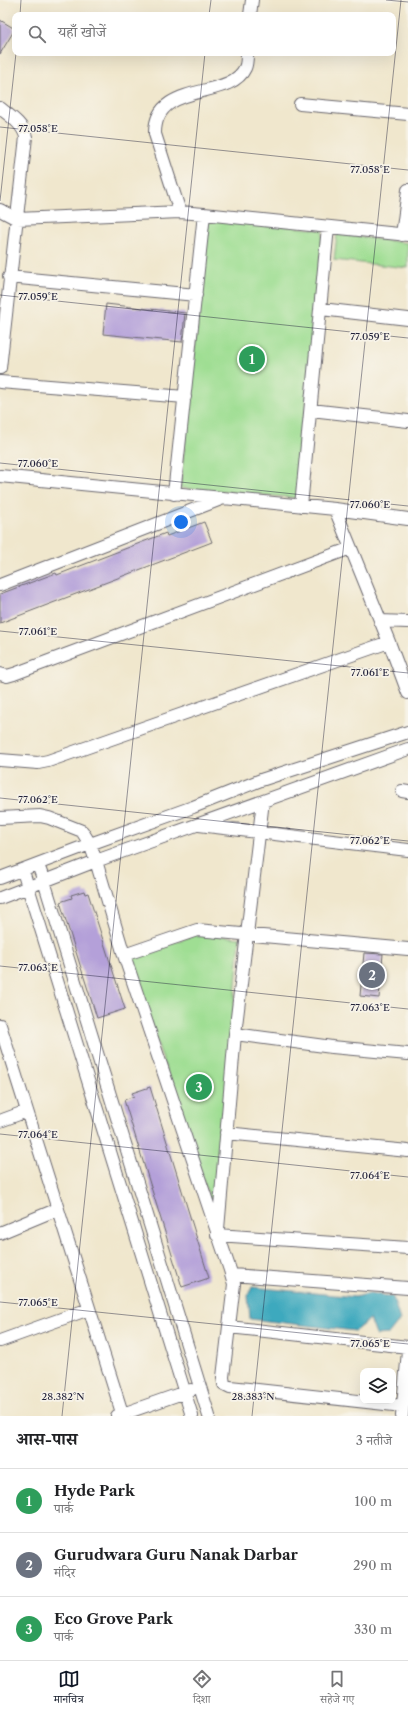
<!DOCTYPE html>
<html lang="hi">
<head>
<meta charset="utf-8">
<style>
  :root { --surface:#fff; --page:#f6f6f6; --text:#202124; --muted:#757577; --line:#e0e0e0; --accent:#111827 }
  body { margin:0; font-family:"Libre Caslon Text","Noto Serif Devanagari",serif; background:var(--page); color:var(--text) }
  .controls { position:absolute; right:12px; bottom:12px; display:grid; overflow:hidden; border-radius:8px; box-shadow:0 4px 16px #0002 }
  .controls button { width:36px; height:36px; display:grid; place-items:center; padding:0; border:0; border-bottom:1px solid var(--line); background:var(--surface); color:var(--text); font:20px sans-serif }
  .you { position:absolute; left:181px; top:522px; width:14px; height:14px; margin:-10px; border:3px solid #fff; border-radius:50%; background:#1a73e8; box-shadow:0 0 0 6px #1a73e833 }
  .badge { display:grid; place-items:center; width:26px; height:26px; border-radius:50%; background:var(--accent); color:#fff; font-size:13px; font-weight:700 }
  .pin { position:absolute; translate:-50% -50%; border:2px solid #fff; box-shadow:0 1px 4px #0006 }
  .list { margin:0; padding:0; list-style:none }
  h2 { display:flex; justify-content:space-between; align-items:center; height:52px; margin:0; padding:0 16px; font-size:17px }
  h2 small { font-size:13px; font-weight:400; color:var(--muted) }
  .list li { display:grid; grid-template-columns:26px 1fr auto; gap:12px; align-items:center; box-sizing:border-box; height:64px; padding:0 16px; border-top:1px solid var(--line) }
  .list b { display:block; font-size:15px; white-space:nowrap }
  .list p { margin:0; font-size:13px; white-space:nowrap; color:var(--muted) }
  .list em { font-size:13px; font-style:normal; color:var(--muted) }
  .icon { flex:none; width:22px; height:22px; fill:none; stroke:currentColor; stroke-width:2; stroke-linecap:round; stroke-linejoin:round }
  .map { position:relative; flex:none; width:408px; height:1416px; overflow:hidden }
  .search { position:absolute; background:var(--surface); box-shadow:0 4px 16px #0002; left:12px; right:12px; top:12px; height:44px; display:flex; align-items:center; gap:10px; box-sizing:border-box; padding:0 14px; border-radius:8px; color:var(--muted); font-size:15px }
  .sheet { height:244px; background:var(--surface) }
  nav { display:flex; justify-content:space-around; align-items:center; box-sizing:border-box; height:56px; border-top:1px solid var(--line); background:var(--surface); font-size:11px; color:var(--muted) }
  nav a { display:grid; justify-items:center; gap:2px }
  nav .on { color:var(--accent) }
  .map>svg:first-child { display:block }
</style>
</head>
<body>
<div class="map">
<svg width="408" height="1416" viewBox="0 0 408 1416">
  <rect width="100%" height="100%" fill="#f7f3e8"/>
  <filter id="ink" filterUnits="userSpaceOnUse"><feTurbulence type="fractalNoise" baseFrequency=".025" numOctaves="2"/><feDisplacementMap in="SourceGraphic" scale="8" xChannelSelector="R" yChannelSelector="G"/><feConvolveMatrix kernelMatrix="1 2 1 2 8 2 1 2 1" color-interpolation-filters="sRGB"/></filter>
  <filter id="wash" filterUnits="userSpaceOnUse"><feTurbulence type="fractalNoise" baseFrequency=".012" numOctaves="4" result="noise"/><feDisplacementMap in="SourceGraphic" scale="16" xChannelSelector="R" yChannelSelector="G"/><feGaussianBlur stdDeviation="0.9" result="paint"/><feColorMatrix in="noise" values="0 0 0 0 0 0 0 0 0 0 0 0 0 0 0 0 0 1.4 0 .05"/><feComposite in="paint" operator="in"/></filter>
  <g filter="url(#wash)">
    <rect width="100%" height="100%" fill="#f0e7cd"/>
    <path fill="#9fde93" stroke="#608067" d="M209,218L323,230L297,498L180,488Z
      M337,234L408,243V268L334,260Z
      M199,934L240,938L216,1218L128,956Z"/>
    <path fill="#3ea9be" stroke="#30667c" d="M252,1287L355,1297L370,1293L393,1297L400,1320L389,1334L376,1335L370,1319L355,1331L250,1319L248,1296Z"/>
    <g id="blocks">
      <path fill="#b4a0d9" d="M0,20L15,29L0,54Z
        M106,304L185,313L182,342L103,334Z
        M204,522L212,542L0,623V594L56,573L57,575L166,533L167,536Z
        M84,891L85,894L88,893L125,1009L97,1018L60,902L72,898L71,895Z
        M364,953L383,954L379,998L360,996Z
        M150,1087L209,1278L182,1287L124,1100L134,1096L132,1093Z"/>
    </g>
  </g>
  <g filter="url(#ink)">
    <use href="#blocks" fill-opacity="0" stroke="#6a676e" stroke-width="1"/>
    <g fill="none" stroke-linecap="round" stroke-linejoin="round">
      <defs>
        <path id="street" d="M250,15L252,0
          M300,104L408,114
          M0,108C10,116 23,124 26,137L0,368
          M0,210L17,219L180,212L204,214L408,235
          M180,212L155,134C154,80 230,101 245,68C247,64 247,58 247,53
          M402,235L408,190
          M9,277L196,295
          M321,309L408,319
          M0,382L185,397
          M311,410L408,421
          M0,476L335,509L408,519
          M174,494L204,214
          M301,506L328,227
          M335,509L389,642L408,693
          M0,585L221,499
          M380,621L408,622
          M0,674L7,676L14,674L351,548
          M0,760L38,763L48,761L389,642
          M402,791L408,792
          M0,818L40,816L49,818L82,831L90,844L96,861L124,955L230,1270L234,1284L223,1377L224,1384L230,1387L403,1406
          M199,825L408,850
          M38,865L44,881L209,1416
          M23,871L192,1416
          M0,878L90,844L193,807L261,780L408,732
          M0,898L96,861L408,749
          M124,955L197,930L408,949
          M0,1025L123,1416
          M235,1034L332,1047L408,1054
          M0,1121L27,1111
          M226,1133L408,1151
          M218,1229L235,1034L263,801
          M0,1233L58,1209
          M217,1235L408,1248
          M232,1275L408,1288
          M229,1327L408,1347
          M0,1341L89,1309
          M117,1416L191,1390
          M402,1416L408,1351"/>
      </defs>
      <use href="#street" stroke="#6a676e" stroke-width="14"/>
      <use href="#street" stroke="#fff" stroke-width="12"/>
    </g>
  </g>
  <path fill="none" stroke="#22223b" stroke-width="1" stroke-opacity="0.45" d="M386,0L408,2M20,15L21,0M209,15L211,0M0,127L408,170M0,201L16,53M0,295L408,338M0,463L408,506M0,631L408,673M0,798L408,841M0,966L408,1009M0,1134L408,1177M0,1302L408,1344M62,1416L205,53M252,1416L401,0"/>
  <g font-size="10" text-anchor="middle" fill="#22223b" stroke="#f7f3e8" stroke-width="3.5" stroke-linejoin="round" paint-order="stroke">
    <text x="38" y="132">77.058°E</text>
    <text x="370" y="173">77.058°E</text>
    <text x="38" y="300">77.059°E</text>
    <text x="370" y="340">77.059°E</text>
    <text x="38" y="467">77.060°E</text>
    <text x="370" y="508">77.060°E</text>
    <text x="38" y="635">77.061°E</text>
    <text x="370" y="676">77.061°E</text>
    <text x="38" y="803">77.062°E</text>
    <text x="370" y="844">77.062°E</text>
    <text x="38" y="971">77.063°E</text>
    <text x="370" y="1011">77.063°E</text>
    <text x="38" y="1138">77.064°E</text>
    <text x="370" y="1179">77.064°E</text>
    <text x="38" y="1306">77.065°E</text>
    <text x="370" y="1347">77.065°E</text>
    <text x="63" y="1400">28.382°N</text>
    <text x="253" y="1400">28.383°N</text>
  </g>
</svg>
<div class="controls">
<button><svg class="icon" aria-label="layers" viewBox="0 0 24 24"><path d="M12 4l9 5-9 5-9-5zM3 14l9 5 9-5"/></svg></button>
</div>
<div class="you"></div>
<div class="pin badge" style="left:252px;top:359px;background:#2e9e5b">1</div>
<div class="pin badge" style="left:372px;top:975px;background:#6b7280">2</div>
<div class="pin badge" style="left:199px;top:1087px;background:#2e9e5b">3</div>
<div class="search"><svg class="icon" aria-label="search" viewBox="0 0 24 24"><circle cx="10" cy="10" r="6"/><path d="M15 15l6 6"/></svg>यहाँ खोजें</div>
</div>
<section class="sheet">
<h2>आस-पास<small>3 नतीजे</small></h2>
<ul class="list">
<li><span class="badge" style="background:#2e9e5b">1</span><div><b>Hyde Park</b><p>पार्क</p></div><em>100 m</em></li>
<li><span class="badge" style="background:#6b7280">2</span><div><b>Gurudwara Guru Nanak Darbar</b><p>मंदिर</p></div><em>290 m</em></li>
<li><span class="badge" style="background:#2e9e5b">3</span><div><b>Eco Grove Park</b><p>पार्क</p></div><em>330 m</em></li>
</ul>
</section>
<nav>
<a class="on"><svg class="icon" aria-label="map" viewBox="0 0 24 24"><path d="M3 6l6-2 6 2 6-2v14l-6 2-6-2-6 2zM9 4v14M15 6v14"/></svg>मानचित्र</a>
<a><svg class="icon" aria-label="directions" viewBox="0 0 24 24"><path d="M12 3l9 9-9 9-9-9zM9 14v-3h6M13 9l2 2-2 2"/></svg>दिशा</a>
<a><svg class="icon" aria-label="saved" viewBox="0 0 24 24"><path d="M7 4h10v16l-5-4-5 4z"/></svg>सहेजे गए</a>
</nav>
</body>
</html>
